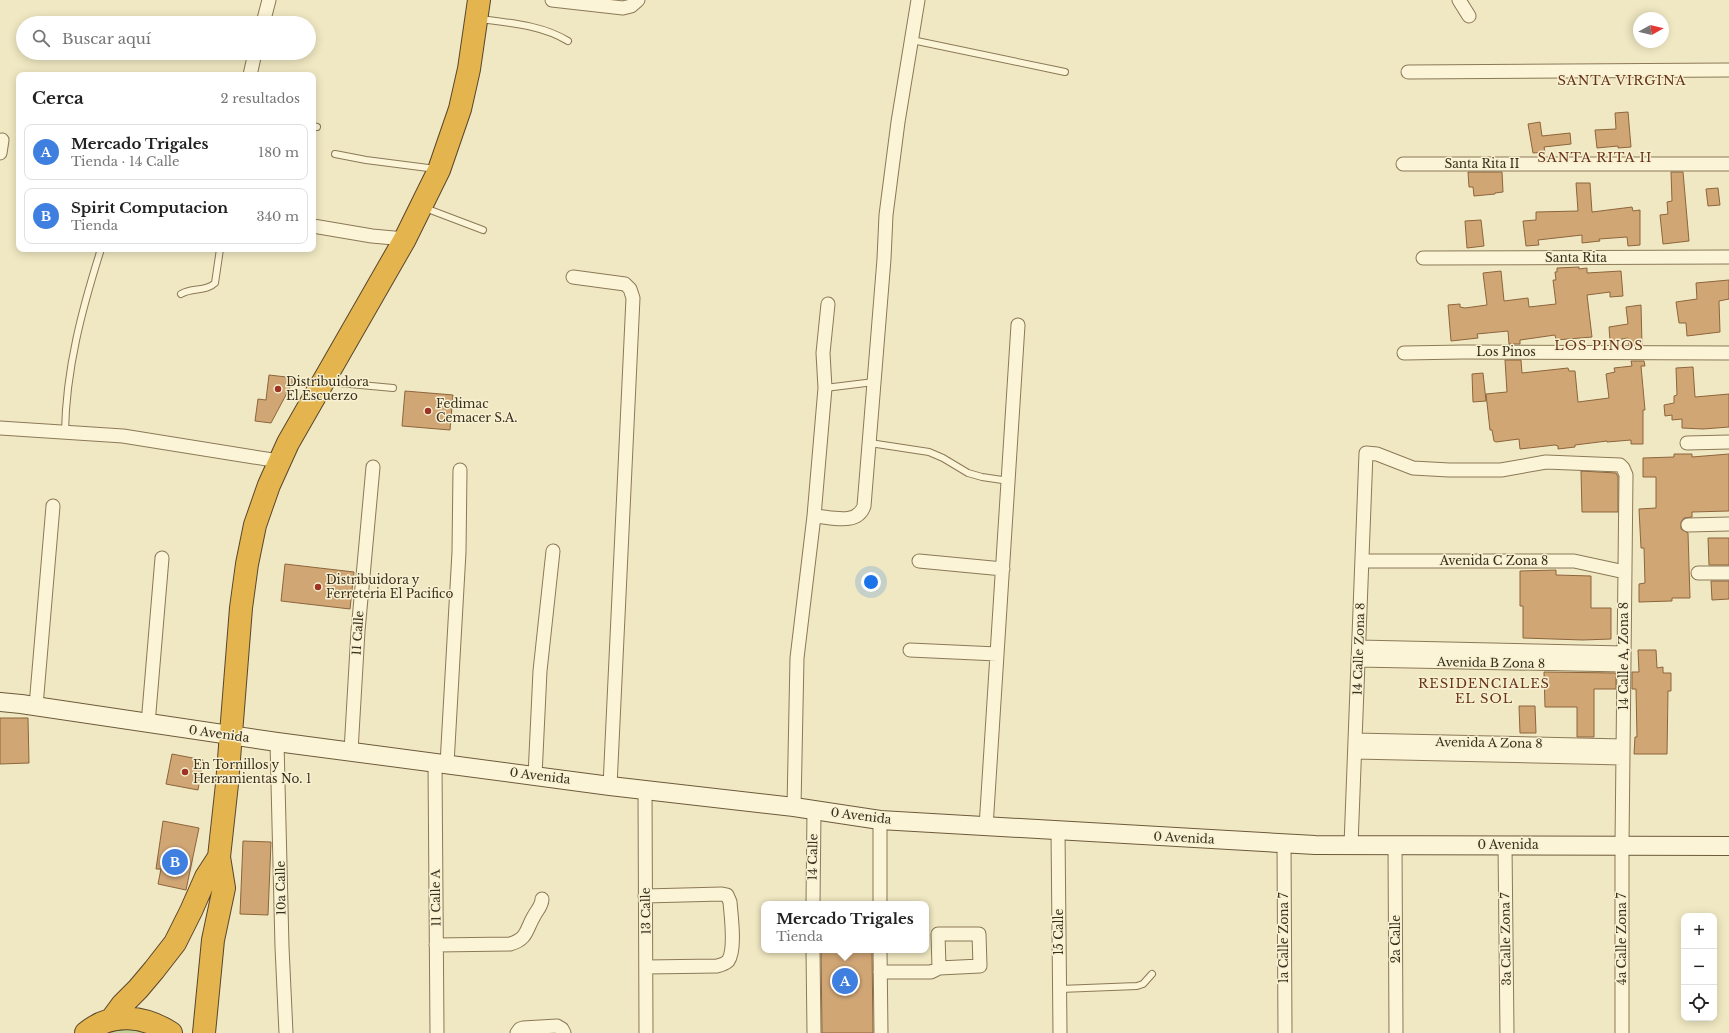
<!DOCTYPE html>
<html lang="es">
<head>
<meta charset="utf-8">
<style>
  :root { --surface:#fff; --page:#f2f2f2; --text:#222; --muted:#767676; --line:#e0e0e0; --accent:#9e3224 }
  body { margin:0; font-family:"Libre Baskerville",serif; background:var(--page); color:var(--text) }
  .controls { position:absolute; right:12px; bottom:12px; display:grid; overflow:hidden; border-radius:8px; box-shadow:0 2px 10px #0003 }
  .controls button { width:36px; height:36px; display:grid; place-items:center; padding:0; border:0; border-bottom:1px solid var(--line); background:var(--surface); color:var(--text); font:20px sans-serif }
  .compass { position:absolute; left:1633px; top:12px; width:36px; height:36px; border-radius:50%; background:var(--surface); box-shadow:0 2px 10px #0003; rotate:82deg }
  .you { position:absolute; left:871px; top:582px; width:14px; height:14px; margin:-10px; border:3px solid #fff; border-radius:50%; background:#1a73e8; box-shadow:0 0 0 6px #1a73e833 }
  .badge { display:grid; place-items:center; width:26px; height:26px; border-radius:50%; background:var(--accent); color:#fff; font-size:13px; font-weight:700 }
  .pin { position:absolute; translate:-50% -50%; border:2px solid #fff; box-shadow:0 1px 4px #0006 }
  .popup { position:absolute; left:761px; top:901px; width:168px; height:52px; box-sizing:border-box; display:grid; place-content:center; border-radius:8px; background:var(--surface); filter:drop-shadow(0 1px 3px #0005); font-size:13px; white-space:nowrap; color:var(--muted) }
  .popup b { font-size:15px; color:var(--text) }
  .popup::after { content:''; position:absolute; left:50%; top:100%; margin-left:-8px; border:8px solid transparent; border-top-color:var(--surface) }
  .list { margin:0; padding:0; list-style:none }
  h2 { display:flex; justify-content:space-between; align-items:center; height:52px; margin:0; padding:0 16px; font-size:17px }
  h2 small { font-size:13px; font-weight:400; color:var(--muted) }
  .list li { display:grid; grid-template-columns:26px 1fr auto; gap:12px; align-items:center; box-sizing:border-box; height:56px; margin:0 8px 8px; padding:0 8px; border:1px solid var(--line); border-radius:8px }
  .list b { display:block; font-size:15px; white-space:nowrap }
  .list p { margin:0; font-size:13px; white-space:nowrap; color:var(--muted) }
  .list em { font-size:13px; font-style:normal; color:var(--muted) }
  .icon { flex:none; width:22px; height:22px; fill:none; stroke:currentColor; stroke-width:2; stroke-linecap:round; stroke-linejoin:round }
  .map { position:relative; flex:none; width:1729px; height:1033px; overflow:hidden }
  .search { position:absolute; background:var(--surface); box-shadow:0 2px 10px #0003; left:16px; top:16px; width:300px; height:44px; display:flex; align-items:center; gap:10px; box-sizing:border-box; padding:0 14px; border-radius:22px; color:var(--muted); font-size:15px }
  .panel { position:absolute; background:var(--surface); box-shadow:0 2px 10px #0003; left:16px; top:72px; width:300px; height:180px; border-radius:8px }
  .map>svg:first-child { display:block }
</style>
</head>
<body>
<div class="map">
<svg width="1729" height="1033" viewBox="0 0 1729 1033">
  <rect width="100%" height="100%" fill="#f0e8c2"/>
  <path fill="#c2cf95" d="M123,1025L160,1033H100Z"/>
  <path fill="#d1a675" stroke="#8c653c" d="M1628,112L1631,147L1618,148V146L1597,148L1595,130L1616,129L1615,113Z
    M1540,122L1542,136L1570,133L1571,144L1544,147L1545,152L1533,153L1528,124Z
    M1468,172H1502L1503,192L1495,193V194L1474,196L1473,187H1469Z
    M1671,172H1683L1689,241L1663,244L1660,215L1668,214L1667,202L1672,201Z
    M1576,183H1590L1592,212L1632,207L1633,211L1640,210V245L1628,246L1627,237L1599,239L1600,241L1582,243V235L1538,240L1539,245L1526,246L1523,221L1536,220V212L1578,211Z
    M1718,188L1720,205L1708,206L1706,189Z
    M1481,220L1484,246L1467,248L1465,221Z
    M1579,267V269L1587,268V273L1621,271L1623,296L1610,297V292L1587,295L1592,337L1556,340L1555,335L1520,340V344H1509L1508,331L1477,334L1478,338L1451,341L1448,305L1460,304V307L1465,308L1487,305L1483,273L1501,271L1504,301L1528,298L1529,307L1556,304L1553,280H1556L1555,272H1557V268Z
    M1729,280V299L1719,301L1720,332L1687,336L1686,323H1679L1676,302L1697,299L1696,283Z
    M1641,305L1642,345H1629L1628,338L1610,341L1609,327L1628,324L1626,307Z
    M1505,360H1521L1522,373L1568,368L1569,371H1575L1578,402L1609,398L1606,374L1615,372L1614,368L1632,366L1631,361H1644L1645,366H1641L1645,410H1643V444H1631V440L1607,442V441L1575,445V447L1558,449V446L1555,445L1520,449L1519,439L1496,442L1494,441L1492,430H1490L1486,394L1507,392Z
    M1693,367L1695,397L1729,394V427L1703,429L1682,428V419L1672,420V415L1665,416L1664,405L1674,403V396L1677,395L1676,368Z
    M1483,373L1486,401L1473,402L1472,374Z
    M269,375L295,378L271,423L255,421L258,399L266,400Z
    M405,391L453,395L450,430L402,426Z
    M1674,454H1692V457L1729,454V511L1692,512V517L1684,518L1681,522V529L1688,533L1690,598H1672V601L1639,602V584L1645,583L1644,548H1641L1639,509L1656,508V477H1643V458L1674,457Z
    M1581,471L1616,473L1618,477V512H1582Z
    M1708,538H1729V565H1709Z
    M285,564L354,572L350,609L281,601Z
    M1556,570V575L1591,576V608H1611V639L1583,640L1523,638V606H1520V571Z
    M1711,581H1729V599L1712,600Z
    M1638,650H1656L1657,668L1663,667V673H1671V691H1668L1667,754H1634L1635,737H1637L1636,689H1632V672H1639Z
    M1544,672L1616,673V689H1594V737H1577V707H1545Z
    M1519,706H1535L1536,733H1520Z
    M0,718H28L29,763L0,764Z
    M172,754L203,760L198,790L166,784Z
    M163,821L199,828L186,890L158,884L161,869H156Z
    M243,841L271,842L268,915L240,914Z
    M821,950H872L873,1033H822Z"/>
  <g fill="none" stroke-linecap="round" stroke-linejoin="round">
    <defs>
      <path id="lane" d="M480,19C510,23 542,25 568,41
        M912,40L1065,72
        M313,126L317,127
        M335,154L366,160L436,169
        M425,208L483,230
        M181,294C192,287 206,292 215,283L220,249
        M328,382L393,388
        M825,388L874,382
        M65,432C66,369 82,309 101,249
        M870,443L929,452L943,458L968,473L982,477L1009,481
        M1060,989L1137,986L1143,984L1152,974"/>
      <path id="street" d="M552,0L623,8L631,6L638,0
        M1459,0L1469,16
        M263,23L269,0
        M1408,72L1729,70
        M250,75L255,53
        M0,153L2,140
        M1403,164H1729
        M313,226L372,236L405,239
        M1423,258L1729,257
        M573,277L625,284L630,289L633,298L610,786
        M1404,353L1463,352L1729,353
        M0,428L123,436L279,461
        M1687,443L1729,442
        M814,516C831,517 857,526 864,506L884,259L886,215L898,122L918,0
        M1688,525L1729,524
        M919,561L1003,569
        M1362,561H1574L1625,572
        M1698,573H1729
        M1359,647L1624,653
        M910,650L997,654
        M1358,660L1624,665
        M36,706L53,506
        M148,724L162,558
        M1355,740L1623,746
        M277,742L282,947L286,1033
        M351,751L358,631L373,467
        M1355,752L1623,758
        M435,763L437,1033
        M447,764L459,552L460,470
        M535,776L540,671L553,551
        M645,790L646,1033
        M794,807L797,658L814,516L825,388L823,353L828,304
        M880,820V904
        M986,827L1018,325
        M1058,831L1060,1033
        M1284,843L1285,1033
        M1351,845L1366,453L1377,454L1413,468L1449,470H1501L1546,462L1620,465L1623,468L1626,475L1622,845V1033
        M1395,845L1396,1033
        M1505,845L1507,1033
        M645,896L722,894L727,895L730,902C731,915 736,950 728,961C725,964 721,965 717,966L646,967
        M813,904L814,810
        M436,945L510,944C528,939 526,929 534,916C537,910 542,906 542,899
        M813,950L814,1033
        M880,950L881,1033
        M880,972H931L939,968L980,966L979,934H938L939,968
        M517,1033L520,1029L523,1028L557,1026L562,1029L564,1033"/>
      <path id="secondary" d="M0,702L21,704L277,742L610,786L794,807L880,820L1315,845L1729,846"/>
      <path id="highway" d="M111,1020L122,1005L138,989L154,970L175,943L191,911L206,877L219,857
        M86,1033C112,1011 145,1016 171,1033
        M204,1033L213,940L224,888L219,857L227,784L241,608L247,564L255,525L269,485L288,443L405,239L439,170L460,109L469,69L479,0"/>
    </defs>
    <use href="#lane" stroke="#8b7958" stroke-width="8"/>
    <use href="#street" stroke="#8b7958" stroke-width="15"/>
    <use href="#secondary" stroke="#6d5a3b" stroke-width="20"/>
    <use href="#highway" stroke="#59462c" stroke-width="24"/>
    <use href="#lane" stroke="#fbf4d6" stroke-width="6"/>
    <use href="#street" stroke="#fbf4d6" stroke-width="13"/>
    <use href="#secondary" stroke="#fbf4d6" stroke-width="18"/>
    <use href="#highway" stroke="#e4b44e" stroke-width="22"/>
  </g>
  <g fill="#9e3224" stroke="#f7f1d2" stroke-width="1.5">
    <circle cx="278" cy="389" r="4"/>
    <circle cx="428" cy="411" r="4"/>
    <circle cx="318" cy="587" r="4"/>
    <circle cx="185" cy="772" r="4"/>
  </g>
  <g text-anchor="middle" stroke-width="3" stroke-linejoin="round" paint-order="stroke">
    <g font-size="12" fill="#3a2e1d" stroke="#f7f1d2">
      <text x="1482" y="168">Santa Rita II</text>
      <text x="1576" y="262">Santa Rita</text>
      <text x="1506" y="356">Los Pinos</text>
      <text x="1494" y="565">Avenida C Zona 8</text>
      <text transform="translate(358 633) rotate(-86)" y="4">11 Calle</text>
      <text transform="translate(1359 649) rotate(-88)" y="4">14 Calle Zona 8</text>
      <text transform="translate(1624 656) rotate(-90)" y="4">14 Calle A, Zona 8</text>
      <text transform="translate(1491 663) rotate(1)" y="4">Avenida B Zona 8</text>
      <text transform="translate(219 734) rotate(8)" y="4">0 Avenida</text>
      <text transform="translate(1489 743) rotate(1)" y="4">Avenida A Zona 8</text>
      <text transform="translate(540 776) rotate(7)" y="4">0 Avenida</text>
      <text transform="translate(861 816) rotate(7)" y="4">0 Avenida</text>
      <text transform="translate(1184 838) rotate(3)" y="4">0 Avenida</text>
      <text x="1508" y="849">0 Avenida</text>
      <text transform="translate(813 857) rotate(-89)" y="4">14 Calle</text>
      <text transform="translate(281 888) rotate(-91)" y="4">10a Calle</text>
      <text transform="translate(436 898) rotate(-91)" y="4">11 Calle A</text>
      <text transform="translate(646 911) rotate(-91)" y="4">13 Calle</text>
      <text transform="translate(1059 932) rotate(-90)" y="4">15 Calle</text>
      <text transform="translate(1284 938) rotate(-90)" y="4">1a Calle Zona 7</text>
      <text transform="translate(1396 939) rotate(-90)" y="4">2a Calle</text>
      <text transform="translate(1506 939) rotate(-91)" y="4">3a Calle Zona 7</text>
      <text transform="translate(1622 939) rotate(-90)" y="4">4a Calle Zona 7</text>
    </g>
    <g font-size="12" fill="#3a2e1d" stroke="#f7f1d2" text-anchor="start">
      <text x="286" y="386">Distribuidora<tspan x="286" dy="14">El Escuerzo</tspan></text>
      <text x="436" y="408">Fedimac<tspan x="436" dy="14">Cemacer S.A.</tspan></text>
      <text x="326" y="584">Distribuidora y<tspan x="326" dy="14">Ferreteria El Pacifico</tspan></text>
      <text x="193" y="769">En Tornillos y<tspan x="193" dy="14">Herramientas No. 1</tspan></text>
    </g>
    <g font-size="13" letter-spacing="1" fill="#69341a" stroke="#f7f1d2">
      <text x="1622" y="85">SANTA VIRGINA</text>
      <text x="1595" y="162">SANTA RITA II</text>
      <text x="1599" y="350">LOS PINOS</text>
      <text x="1484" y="688">RESIDENCIALES<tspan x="1484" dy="15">EL SOL</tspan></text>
    </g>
  </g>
</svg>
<div class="controls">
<button>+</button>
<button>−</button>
<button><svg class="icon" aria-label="locate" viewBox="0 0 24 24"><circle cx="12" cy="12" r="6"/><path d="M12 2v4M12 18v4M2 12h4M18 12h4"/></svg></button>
</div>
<svg class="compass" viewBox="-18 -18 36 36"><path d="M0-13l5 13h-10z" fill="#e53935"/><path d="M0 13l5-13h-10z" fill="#767676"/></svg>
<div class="you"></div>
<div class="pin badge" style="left:845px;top:981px;background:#3f7fe0">A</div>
<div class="popup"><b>Mercado Trigales</b>Tienda</div>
<div class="pin badge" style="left:175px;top:862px;background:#3f7fe0">B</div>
<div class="search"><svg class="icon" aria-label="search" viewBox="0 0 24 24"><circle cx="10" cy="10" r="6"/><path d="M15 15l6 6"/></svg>Buscar aquí</div>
<section class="panel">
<h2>Cerca<small>2 resultados</small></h2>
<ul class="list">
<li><span class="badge" style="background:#3f7fe0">A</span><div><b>Mercado Trigales</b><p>Tienda · 14 Calle</p></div><em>180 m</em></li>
<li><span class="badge" style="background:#3f7fe0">B</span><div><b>Spirit Computacion</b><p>Tienda</p></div><em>340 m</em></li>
</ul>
</section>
</div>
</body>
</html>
